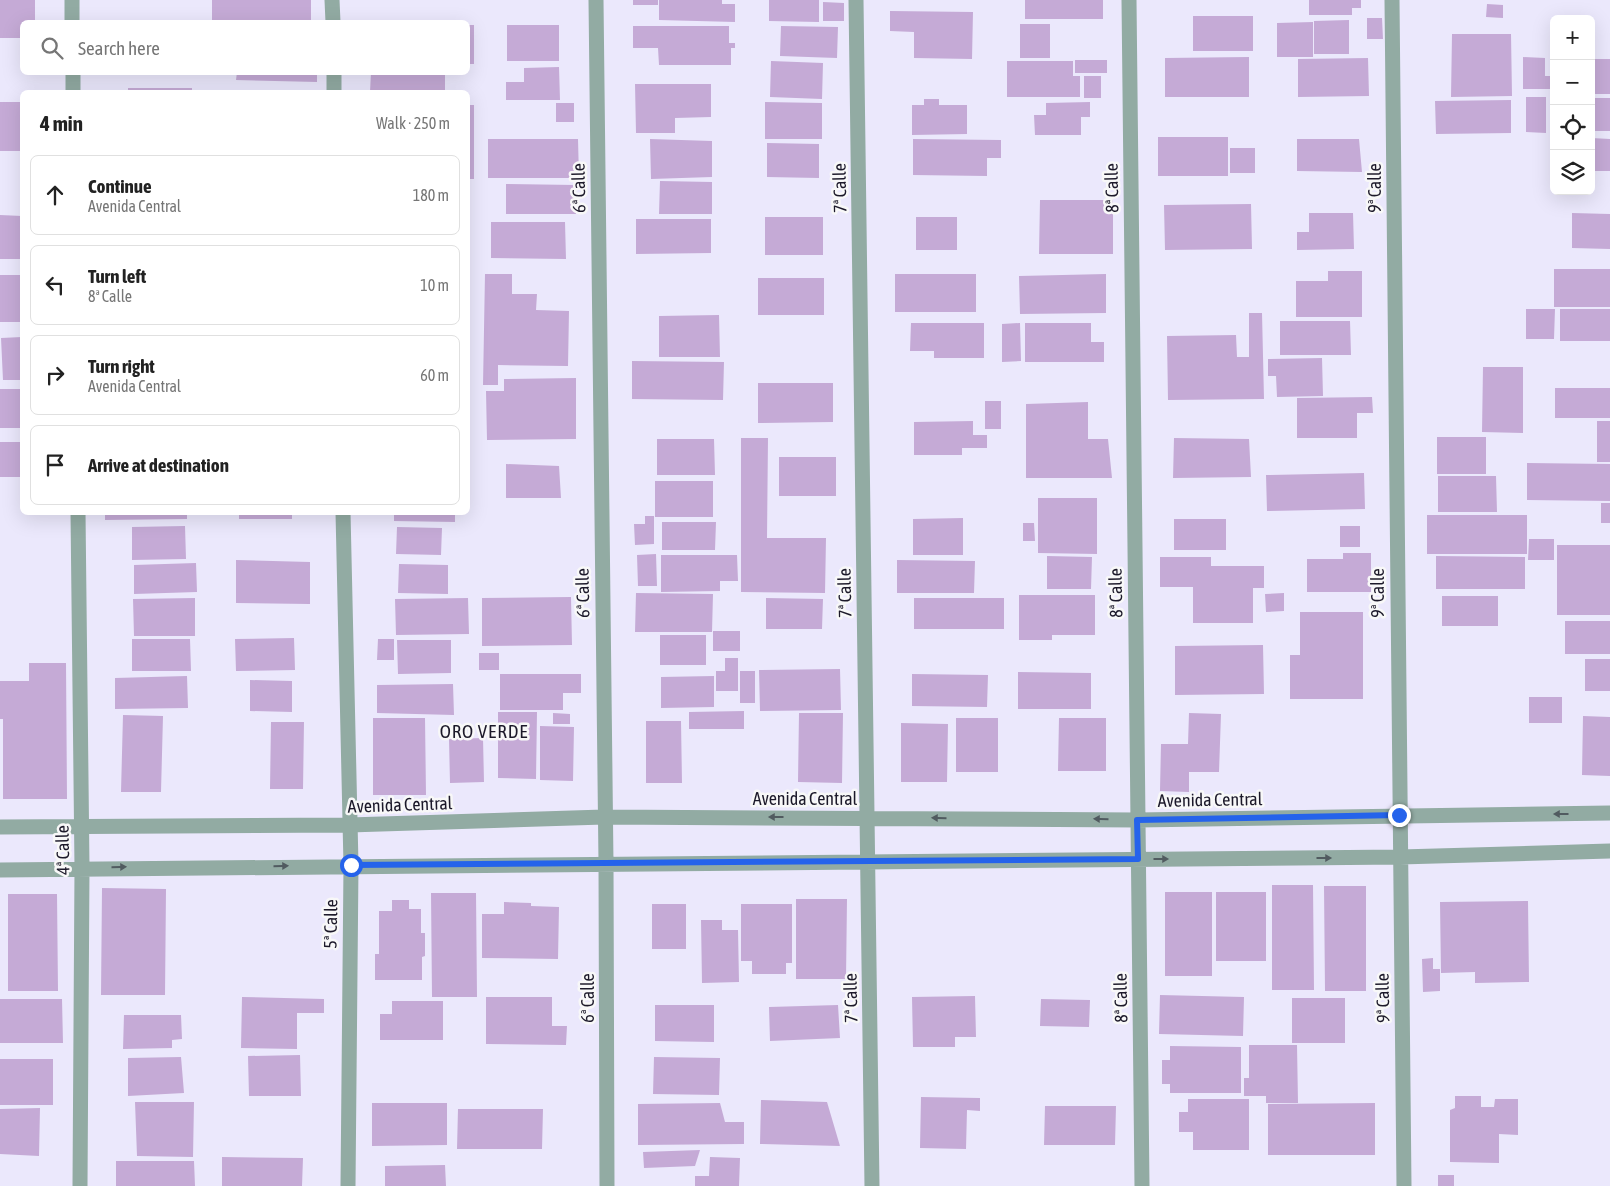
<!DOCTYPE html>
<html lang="en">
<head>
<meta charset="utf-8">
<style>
  :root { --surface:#fff; --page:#f2f2f2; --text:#222; --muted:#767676; --line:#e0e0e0 }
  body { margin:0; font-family:"Asap Condensed",sans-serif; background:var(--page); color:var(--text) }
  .controls { position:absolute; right:15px; top:15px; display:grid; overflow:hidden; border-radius:8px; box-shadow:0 5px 20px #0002 }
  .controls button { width:45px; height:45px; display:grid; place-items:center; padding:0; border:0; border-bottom:1px solid var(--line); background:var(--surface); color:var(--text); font:25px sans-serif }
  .stop { position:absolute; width:15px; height:15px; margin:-11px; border:4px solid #2563eb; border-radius:50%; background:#fff }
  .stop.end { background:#2563eb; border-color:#fff; box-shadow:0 1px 5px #0008 }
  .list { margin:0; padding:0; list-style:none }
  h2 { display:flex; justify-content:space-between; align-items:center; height:65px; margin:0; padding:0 20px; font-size:21px }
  h2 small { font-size:16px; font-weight:400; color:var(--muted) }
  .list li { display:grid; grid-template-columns:32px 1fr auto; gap:15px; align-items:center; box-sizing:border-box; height:80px; margin:0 10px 10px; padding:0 10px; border:1px solid var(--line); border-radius:8px }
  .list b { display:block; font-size:19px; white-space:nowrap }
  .list p { margin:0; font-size:16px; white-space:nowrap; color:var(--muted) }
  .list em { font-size:16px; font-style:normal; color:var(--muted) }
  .icon { flex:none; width:28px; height:28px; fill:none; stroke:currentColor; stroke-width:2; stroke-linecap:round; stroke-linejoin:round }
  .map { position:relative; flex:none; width:1610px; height:1186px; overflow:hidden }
  .search { position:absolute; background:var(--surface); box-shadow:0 5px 20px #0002; left:20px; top:20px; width:450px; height:55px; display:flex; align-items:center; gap:12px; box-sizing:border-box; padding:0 18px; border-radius:8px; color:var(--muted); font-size:19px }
  .panel { position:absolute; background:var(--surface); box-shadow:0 5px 20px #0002; left:20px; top:90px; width:450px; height:425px; border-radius:8px }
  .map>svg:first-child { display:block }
</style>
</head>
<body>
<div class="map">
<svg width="1610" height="1186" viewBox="0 0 1610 1186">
  <rect width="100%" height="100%" fill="#ebe8fc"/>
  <path fill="#c5aad6" d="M0,0H35V22H22V38H0Z
    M212,0H311V22H212Z
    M633,0H658V5H633Z
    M659,0H722V4H735V22L659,20Z
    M769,0H819V22L769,21Z
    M1025,0H1103V19H1025Z
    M1309,0H1361V8H1352V15H1309Z
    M823,2L844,3V21H823Z
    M1487,4L1503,5V18L1486,17Z
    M890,11L973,12L972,59L914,58V32L890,31Z
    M1193,16H1253V51H1193Z
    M1367,18H1382L1383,39H1367Z
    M1349,20V54H1314V21Z
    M1313,22V57H1277V23Z
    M1020,24H1050V58H1020Z
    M468,25H474V64H468Z
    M507,25H559V61H507Z
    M633,26H729V43H735V48H731V65H659L658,48H633Z
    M781,26L838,27L837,58L780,56Z
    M1452,34H1511L1512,96L1451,97Z
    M1249,57V97H1165V58Z
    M1523,57L1545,58V76H1554V89H1523Z
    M1368,58L1369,96L1298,97V59Z
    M1591,59H1610V94H1591Z
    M1075,60H1107V73H1075Z
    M771,61L823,63L822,99L770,97Z
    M1007,61H1073V76H1080V97H1007Z
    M559,67L560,100H506V82H524V68Z
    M237,72H317V82L236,80Z
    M371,72H445V92H370Z
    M1084,76H1101V98H1084Z
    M635,84H711V117L675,118V133H636Z
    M128,88H192V92H128Z
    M1526,97H1546V133L1526,132Z
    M1591,98H1610V131H1591Z
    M924,99H939V105H967V134L912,135V105H924Z
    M1511,100V133L1436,134L1435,101Z
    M0,102H22V151H0Z
    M765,102L822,103V139H765Z
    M1090,102V117H1081V135H1035L1034,115H1046V103Z
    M556,103H574V122H556Z
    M468,105H474V179H468Z
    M1550,113H1554V132H1550Z
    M1158,137H1228V176H1158Z
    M1552,138H1554V170H1551Z
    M1591,138L1610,139V171H1591Z
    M488,139H578L579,178H488Z
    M650,139L712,141V177L651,179Z
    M913,139L1001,140V158H987V176L913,175Z
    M1297,139H1359L1362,172L1297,171Z
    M767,143L819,144V178L767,177Z
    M1230,148H1255V173H1230Z
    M660,181L712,182V214H659Z
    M506,184L575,185L576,214H506Z
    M1040,200H1113V254H1039Z
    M1251,204L1252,249L1165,250L1164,205Z
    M1309,213H1353L1354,249L1297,250V232H1309Z
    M1572,213L1610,214V249L1572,248Z
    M0,215L22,216V259H0Z
    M765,217H823V255H765Z
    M916,217H957V250H916Z
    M636,219H711V253L636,254Z
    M491,222H565L566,259L491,258Z
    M1554,269H1610V307H1554Z
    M1328,271H1362V317H1296V281H1328Z
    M485,274H512V294H537L536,310L569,311L568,366L498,365V385H483Z
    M895,274H976V312H895Z
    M1106,274V313L1020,314L1019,276Z
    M0,275H22V322H0Z
    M758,278H824V315H758Z
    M1526,309H1555L1554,339H1526Z
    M1560,309H1610V341H1560Z
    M1249,313H1262L1264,399L1168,400L1167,336L1236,335L1237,357H1249Z
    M719,315L720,357H659V316Z
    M1280,321H1350L1351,355H1280Z
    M911,323H984V358H934V351H910Z
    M1020,323L1021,361L1002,362V324Z
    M1025,323H1091V342H1104V362H1025Z
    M22,337V380H3L1,338Z
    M1322,358L1323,396L1277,397L1276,376H1268V359Z
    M632,361L724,362L723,400L632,399Z
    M1483,367H1523V433L1482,432Z
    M576,378V439L487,440L486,391H504V379Z
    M758,383H833V422L758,423Z
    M1555,388H1610V418H1555Z
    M0,389H22V428H0Z
    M1372,397L1373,413H1357V438H1297V398Z
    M985,401H1001V429H985Z
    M1088,402V439H1108L1112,478H1026V404Z
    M973,421V435H987V448H962V455H914V422Z
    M1597,421H1610V462H1597Z
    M1437,437H1486V474H1437Z
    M741,438H768L767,538H826L825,593L741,592Z
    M1174,438L1249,439L1251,477L1173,478Z
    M657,439H714L715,475H657Z
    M0,442H22V477H0Z
    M779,457H836V496H779Z
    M1527,463L1610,464V501L1527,500Z
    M506,464L559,466L561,498H506Z
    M1364,473L1365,509L1267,511L1266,475Z
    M1438,476H1496L1497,512H1438Z
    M655,481H713V517H655Z
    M1038,498H1097V554L1038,553Z
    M1601,503H1610V523H1601Z
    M105,512H187V519L105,520Z
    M239,512H292V519H239Z
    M394,512H455V522L394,521Z
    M1427,515H1527V554H1427Z
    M645,516H654V544L635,545L634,524H645Z
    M963,518V555H913V519Z
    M1174,519H1226V550H1174Z
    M662,522H716L715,550H662Z
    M1023,523H1034L1035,541H1023Z
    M185,526L186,559L132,560V527Z
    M1340,526H1360V547H1340Z
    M397,527L442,528L441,555L396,554Z
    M1529,539H1554V560H1528Z
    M1557,545H1610V615H1557Z
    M1343,553H1371V592H1307V559H1343Z
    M656,554L657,586H638L637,555Z
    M661,555H737L738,581H720V591L661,592Z
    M1047,556L1092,557L1091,589H1047Z
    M1436,556L1525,557V589H1436Z
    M1160,557H1211V566H1264V588H1253V623H1193V587H1160Z
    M236,560L310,562V604L236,603Z
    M897,560L975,561L974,593H897Z
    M196,563L197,592L134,594V565Z
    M399,564L448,565V594L398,593Z
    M636,593L713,594L712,632H635Z
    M1284,593V611L1266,612L1265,594Z
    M1019,595H1095V635H1052V640H1019Z
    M1442,596H1498V626H1442Z
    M571,597L572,645L482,646V598Z
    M195,598V636H134L133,599Z
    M468,598L469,634L396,635L395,599Z
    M766,598L823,599L822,629H766Z
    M914,598H1004V629H914Z
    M1300,612H1363V699H1290V655H1300Z
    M1565,621H1610V654H1565Z
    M713,631H740V651H713Z
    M660,635H706V665H660Z
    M294,638L295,670L236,671L235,639Z
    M132,639H190L191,671H132Z
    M378,639H394V660H377Z
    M397,640H451V673L398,674Z
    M1263,645L1264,694L1175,695V646Z
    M479,653H499V670H479Z
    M725,658H738V691H716V671H725Z
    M1585,659H1610V691H1585Z
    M29,663H66L67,799H3V719H0V681H29Z
    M840,669L841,710L760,711L759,670Z
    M740,671H755V703H740Z
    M1018,672L1091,673V709H1018Z
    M500,674H581V693H563V710H500Z
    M912,674L988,675L987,707L912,706Z
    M187,676L188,708L115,709V678Z
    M714,676V707L661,708V677Z
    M250,680L292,681V712L250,711Z
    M453,684L454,715L377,713V685Z
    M1529,697H1562V723H1529Z
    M744,711V729H689V712Z
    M498,712H537L536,779L498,778Z
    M553,713L570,714V724H553Z
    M799,713H843L842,783L798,782Z
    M1189,713L1221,714L1219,772H1189V792L1160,791L1161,744H1188Z
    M123,715L163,716L161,792H121Z
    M1583,716L1610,717V776L1582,775Z
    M373,718H425L426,795H373Z
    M956,718H998V772H956Z
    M1059,718H1106V771H1058Z
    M646,721H681L682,783H646Z
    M271,722H304L303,789H270Z
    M901,723L948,724L947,782H901Z
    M540,726L574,727L573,781L540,780Z
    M483,738L484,782L450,783L449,739Z
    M1272,885H1313L1314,990H1272Z
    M1324,886H1366V991H1325Z
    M102,888L166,889L165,995H101Z
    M1165,892H1212V976H1165Z
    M1216,892H1266V961H1216Z
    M431,893H476L477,997H432Z
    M8,894H57L58,991H8Z
    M796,899H847L846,979H796Z
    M392,900H409V909H421V933H425V956L422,957V980H375V954H379V911H392Z
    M1528,901L1529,982L1475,983V972L1441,973L1440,902Z
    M504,902L531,903V906L559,907L558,959L482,958V914H504Z
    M652,904H686V949H652Z
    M741,904H792V963H786V974H752V961H741Z
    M701,920H722V930H738L739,982L702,983Z
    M1433,958V969H1440V991L1423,992L1422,959Z
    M1160,995L1244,997L1243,1036L1159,1034Z
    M975,996L976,1037H955V1047H913L912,997Z
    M242,997L324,999V1013H297V1049L241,1048Z
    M486,997H552V1026H567L566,1045L486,1044Z
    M1292,998H1345V1043H1292Z
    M0,999H62L63,1043H0Z
    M1041,999L1090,1000L1089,1027L1040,1026Z
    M392,1001H443V1040H380V1014H392Z
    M655,1005H714V1042L655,1041Z
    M838,1005L840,1038L770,1041L769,1007Z
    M124,1015H181L182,1039L172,1040V1048L123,1049Z
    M1249,1045H1297L1298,1103H1266V1096H1244V1078H1249Z
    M1170,1046L1241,1047V1093H1170V1084H1162V1060H1170Z
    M300,1055L301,1096H249L248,1056Z
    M181,1057L184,1093L128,1096V1058Z
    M654,1057L720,1058L719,1095L653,1094Z
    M0,1059H53V1105H0Z
    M1455,1096H1481V1107H1494L1495,1099H1518V1135L1499,1134V1163L1450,1162V1110L1455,1108Z
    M921,1097L980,1098V1111L967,1110L966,1149L920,1148Z
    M1188,1099H1249V1150H1193V1132H1179V1112H1188Z
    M761,1100L827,1102L840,1146L760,1144Z
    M135,1102H194L193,1157L137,1156Z
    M372,1103H447V1145L372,1146Z
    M720,1103L725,1122H744V1144L638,1145V1104Z
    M1375,1103V1155H1268V1104Z
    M1045,1106H1116L1115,1145H1044Z
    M40,1108L39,1156L0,1154V1109Z
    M458,1109H543L542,1149H457Z
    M700,1150L695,1166L644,1168L643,1152Z
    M222,1157L303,1158L302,1186H222Z
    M710,1157L740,1158L739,1186H695V1176H709Z
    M116,1161H194L195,1186H116Z
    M445,1165L446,1186H385V1166Z
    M1438,1175H1454V1186H1438Z"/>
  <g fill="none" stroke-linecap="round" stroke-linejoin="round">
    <path stroke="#92aba3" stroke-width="15" d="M72,0V22
      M332,0L333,22
      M596,0L606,863L607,1186
      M856,0L872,1186
      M1129,0L1142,1186
      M1392,0L1404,1186
      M73,72V92
      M334,72V92
      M78,512L82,868L80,1186
      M343,512L351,865L348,1186
      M0,827L349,825L604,817L1137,820L1610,813
      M0,870L1400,857L1610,851"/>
  </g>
  <defs><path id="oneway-solid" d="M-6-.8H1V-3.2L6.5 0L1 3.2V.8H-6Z" transform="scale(1.25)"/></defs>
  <g fill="#515b60">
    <use href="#oneway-solid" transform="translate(1561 814) rotate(180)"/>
    <use href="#oneway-solid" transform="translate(776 817) rotate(180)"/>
    <use href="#oneway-solid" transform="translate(939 818) rotate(-179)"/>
    <use href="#oneway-solid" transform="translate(1101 819) rotate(-179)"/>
    <use href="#oneway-solid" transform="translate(1324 858)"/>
    <use href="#oneway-solid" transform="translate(1161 859)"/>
    <use href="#oneway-solid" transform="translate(281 866) rotate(-1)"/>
    <use href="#oneway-solid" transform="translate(119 867) rotate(-1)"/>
  </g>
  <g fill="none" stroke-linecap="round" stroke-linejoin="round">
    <path stroke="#2563eb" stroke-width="6" d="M351,865L1138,859L1137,820L1399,815"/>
  </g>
  <g text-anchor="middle" stroke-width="5" stroke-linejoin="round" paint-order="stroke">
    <g font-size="18" fill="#1c192a" stroke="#f8f8f8">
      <text transform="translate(579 188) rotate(-91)" y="6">6ª Calle</text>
      <text transform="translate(840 188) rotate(-91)" y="6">7ª Calle</text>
      <text transform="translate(1112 188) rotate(-91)" y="6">8ª Calle</text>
      <text transform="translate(1375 188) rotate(-90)" y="6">9ª Calle</text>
      <text transform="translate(583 593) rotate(-91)" y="6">6ª Calle</text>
      <text transform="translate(845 593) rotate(-91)" y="6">7ª Calle</text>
      <text transform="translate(1116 593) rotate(-91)" y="6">8ª Calle</text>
      <text transform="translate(1378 593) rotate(-90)" y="6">9ª Calle</text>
      <text x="805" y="805">Avenida Central</text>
      <text transform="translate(1210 800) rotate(-1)" y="6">Avenida Central</text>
      <text transform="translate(400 805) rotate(-2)" y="6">Avenida Central</text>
      <text transform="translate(63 850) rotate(-91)" y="6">4ª Calle</text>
      <text transform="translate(331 924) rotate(-89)" y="6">5ª Calle</text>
      <text transform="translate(588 998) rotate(-90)" y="6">6ª Calle</text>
      <text transform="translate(851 998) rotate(-91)" y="6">7ª Calle</text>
      <text transform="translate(1121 998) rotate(-91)" y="6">8ª Calle</text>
      <text transform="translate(1383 998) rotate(-91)" y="6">9ª Calle</text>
    </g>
    <g font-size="19" letter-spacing="1" fill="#1c192a" stroke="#f8f8f8">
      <text x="484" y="738">ORO VERDE</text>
    </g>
  </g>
</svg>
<div class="controls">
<button>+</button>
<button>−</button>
<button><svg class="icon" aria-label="locate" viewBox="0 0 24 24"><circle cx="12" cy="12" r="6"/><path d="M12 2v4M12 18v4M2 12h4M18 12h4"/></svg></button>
<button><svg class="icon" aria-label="layers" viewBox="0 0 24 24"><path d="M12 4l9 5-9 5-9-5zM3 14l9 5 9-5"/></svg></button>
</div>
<div class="stop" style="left:351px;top:865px"></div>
<div class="stop end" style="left:1399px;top:815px"></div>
<div class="search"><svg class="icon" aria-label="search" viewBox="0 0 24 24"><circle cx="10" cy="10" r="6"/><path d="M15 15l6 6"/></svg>Search here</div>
<section class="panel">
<h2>4 min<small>Walk · 250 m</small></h2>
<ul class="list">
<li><svg class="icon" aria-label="ahead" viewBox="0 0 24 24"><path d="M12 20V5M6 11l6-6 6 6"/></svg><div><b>Continue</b><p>Avenida Central</p></div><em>180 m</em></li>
<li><svg class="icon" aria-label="left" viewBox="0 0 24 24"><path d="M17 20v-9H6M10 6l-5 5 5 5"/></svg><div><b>Turn left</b><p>8ª Calle</p></div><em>10 m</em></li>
<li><svg class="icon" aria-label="right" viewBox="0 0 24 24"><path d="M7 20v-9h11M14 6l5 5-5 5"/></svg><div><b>Turn right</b><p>Avenida Central</p></div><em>60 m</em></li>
<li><svg class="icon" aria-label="arrive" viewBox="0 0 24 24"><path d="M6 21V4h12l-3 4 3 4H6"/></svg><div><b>Arrive at destination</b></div></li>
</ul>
</section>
</div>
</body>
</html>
